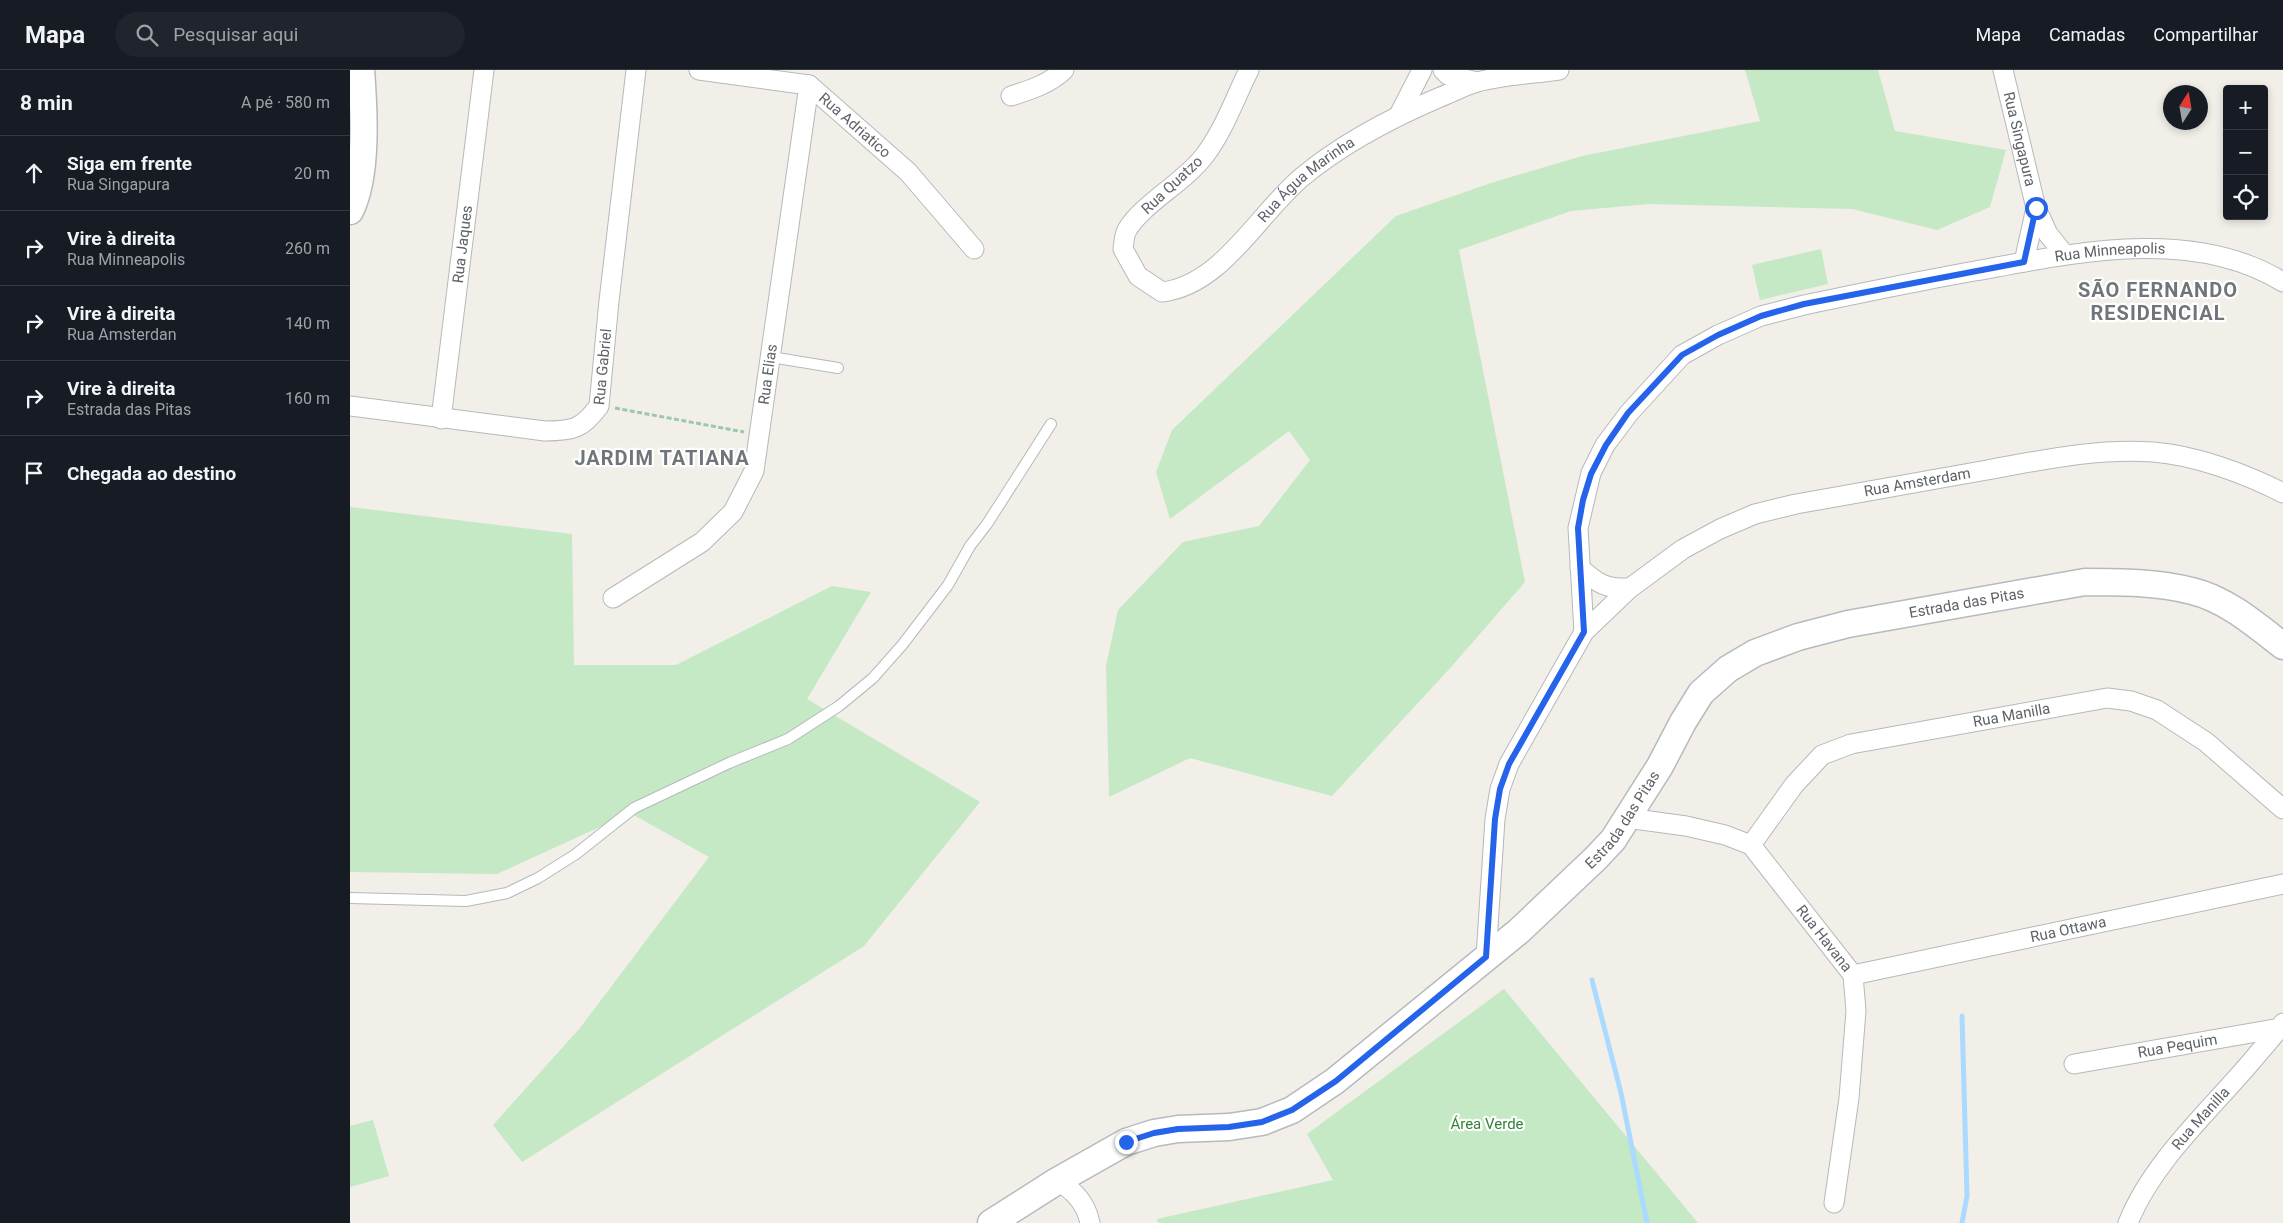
<!DOCTYPE html>
<html lang="pt">
<head>
<meta charset="utf-8">
<style>
  :root { --surface:#171b24; --page:#20242c; --text:#f1f3f6; --muted:#9ea1a6; --line:#363941 }
  body { margin:0; font-family:Roboto,sans-serif; background:var(--page); color:var(--text) }
  .controls { position:absolute; right:15px; top:15px; display:grid; overflow:hidden; border-radius:5px; box-shadow:0 2px 8px #0003 }
  .controls button { width:45px; height:45px; display:grid; place-items:center; padding:0; border:0; border-bottom:1px solid var(--line); background:var(--surface); color:var(--text); font:25px sans-serif }
  .compass { position:absolute; left:1813px; top:15px; width:45px; height:45px; border-radius:50%; background:var(--surface); box-shadow:0 2px 8px #0003; rotate:11deg }
  .stop { position:absolute; width:15px; height:15px; margin:-11px; border:4px solid #2563eb; border-radius:50%; background:#fff }
  .stop.end { background:#2563eb; border-color:#fff; box-shadow:0 1px 5px #0008 }
  .list { margin:0; padding:0; list-style:none }
  h2 { display:flex; justify-content:space-between; align-items:center; height:65px; margin:0; padding:0 20px; font-size:21px }
  h2 small { font-size:16px; font-weight:400; color:var(--muted) }
  .list li { display:grid; grid-template-columns:32px 1fr auto; gap:15px; align-items:center; box-sizing:border-box; height:75px; padding:0 20px; border-top:1px solid var(--line) }
  .list b { display:block; font-size:19px; white-space:nowrap }
  .list p { margin:0; font-size:16px; white-space:nowrap; color:var(--muted) }
  .list em { font-size:16px; font-style:normal; color:var(--muted) }
  .icon { flex:none; width:28px; height:28px; fill:none; stroke:currentColor; stroke-width:2; stroke-linecap:round; stroke-linejoin:round }
  .map { position:relative; flex:none; width:1933px; height:1153px; overflow:hidden }
  header { display:flex; align-items:center; gap:30px; box-sizing:border-box; height:70px; padding:0 25px; background:var(--surface); border-bottom:1px solid var(--line) }
  header strong { font-size:24px }
  nav { display:flex; gap:28px; margin-inline-start:auto; font-size:18px }
  .search { width:350px; height:45px; background:var(--page); display:flex; align-items:center; gap:12px; box-sizing:border-box; padding:0 18px; border-radius:28px; color:var(--muted); font-size:19px }
  main { display:flex }
  aside { flex:1; background:var(--surface) }
  .map>svg:first-child { display:block }
</style>
</head>
<body>
<header>
<strong>Mapa</strong>
<div class="search"><svg class="icon" aria-label="search" viewBox="0 0 24 24"><circle cx="10" cy="10" r="6"/><path d="M15 15l6 6"/></svg>Pesquisar aqui</div>
<nav><a>Mapa</a><a>Camadas</a><a>Compartilhar</a></nav>
</header>
<main>
<aside>
<h2>8 min<small>A pé · 580 m</small></h2>
<ul class="list">
<li><svg class="icon" aria-label="ahead" viewBox="0 0 24 24"><path d="M12 20V5M6 11l6-6 6 6"/></svg><div><b>Siga em frente</b><p>Rua Singapura</p></div><em>20 m</em></li>
<li><svg class="icon" aria-label="right" viewBox="0 0 24 24"><path d="M7 20v-9h11M14 6l5 5-5 5"/></svg><div><b>Vire à direita</b><p>Rua Minneapolis</p></div><em>260 m</em></li>
<li><svg class="icon" aria-label="right" viewBox="0 0 24 24"><path d="M7 20v-9h11M14 6l5 5-5 5"/></svg><div><b>Vire à direita</b><p>Rua Amsterdan</p></div><em>140 m</em></li>
<li><svg class="icon" aria-label="right" viewBox="0 0 24 24"><path d="M7 20v-9h11M14 6l5 5-5 5"/></svg><div><b>Vire à direita</b><p>Estrada das Pitas</p></div><em>160 m</em></li>
<li><svg class="icon" aria-label="arrive" viewBox="0 0 24 24"><path d="M6 21V4h12l-3 4 3 4H6"/></svg><div><b>Chegada ao destino</b></div></li>
</ul>
</aside>
<div class="map">
<svg width="1933" height="1153" viewBox="0 0 1933 1153">
  <rect width="100%" height="100%" fill="#f1efe8"/>
  <path fill="#c5e8c5" d="M1395,0H1528L1545,61L1656,80L1640,137L1587,160L1502,139L1299,134L1221,141L1109,180L1175,512L1102,596L982,726L840,688L759,727L756,596L768,540L833,472L909,456L960,390L939,361L820,449L806,402L822,360L1046,146L1141,113L1232,86L1410,51Z
    M1471,179L1478,214L1410,230L1402,195Z
    M0,437L222,464L224,595H326L482,516L521,522L457,629L630,732L514,876L172,1092L143,1055L230,958L359,787L280,743L147,804L0,802Z
    M1154,919L1348,1153H808L807,1149L983,1110L957,1064Z
    M23,1050L39,1106L0,1117V1056Z"/>
  <g fill="none" stroke-linecap="round" stroke-linejoin="round">
    <path stroke="#aadaff" stroke-width="5" d="M1242,910L1271,1023L1297,1153
      M1612,1153L1617,1126L1612,946"/>
    <defs>
      <path id="service" d="M421,287L488,298
        M0,828L116,831L157,823L188,808L226,784L284,738L379,693L438,669L489,636L523,608L553,574L598,515L620,476L637,454L701,354"/>
      <g id="minor">
        <path id="s1" d="M349,0L459,15L558,102L624,179"/>
        <path id="s2" d="M899,0C885,28 874,60 855,85C835,112 792,134 777,160C774,165 774,173 773,179L788,206L812,222C872,215 908,144 952,107C993,73 1039,49 1088,28C1101,23 1114,16 1127,12C1153,5 1182,4 1209,0"/>
        <path d="M1093,0L1098,5L1127,12"/>
        <path id="s3" d="M1653,0L1686,138L1698,164L1715,185"/>
        <path d="M661,26C680,20 699,14 714,0"/>
        <path d="M1049,45L1072,0"/>
        <path d="M1674,192L1686,138"/>
        <path id="s4" d="M0,336L195,361C223,361 232,359 249,336L259,231L286,0"/>
        <path id="s5" d="M91,349L134,0"/>
        <path d="M1230,498C1248,514 1256,519 1280,518"/>
        <path id="s6" d="M263,528L352,472L383,442L404,401L459,15"/>
        <path id="s7" d="M1234,562L1228,458L1241,403L1255,375L1279,343L1332,285L1368,265L1411,246L1454,235C1511,223 1568,211 1625,201C1724,183 1842,156 1933,212"/>
        <path id="s8" d="M1277,748L1336,756L1375,765L1401,775L1503,905L1506,941L1499,1028L1484,1133"/>
        <path id="s9" d="M1401,775L1444,715L1472,685L1501,674L1757,628L1781,631L1807,640L1856,672L1933,739"/>
        <path id="s10" d="M1136,887L1145,749L1150,719L1159,694L1234,562L1280,518L1333,479L1370,459L1405,444L1446,434C1510,422 1574,411 1637,400C1692,390 1747,378 1803,382C1845,385 1896,404 1933,423"/>
        <path id="s11" d="M1503,905L1933,814"/>
        <path id="s12" d="M1724,994L1930,958"/>
        <path d="M707,1111C724,1120 736,1133 740,1153"/>
        <path id="s13" d="M1778,1153C1803,1090 1863,1038 1906,986C1915,975 1925,965 1933,953"/>
      </g>
      <g id="secondary">
        <path d="M0,141C18,106 14,39 11,0"/>
        <path id="s14" d="M641,1153L707,1111L776,1072L804,1063L828,1059L879,1057L912,1052L942,1040L985,1011L1169,861L1245,789L1263,770L1277,748L1310,696L1333,652L1351,623L1378,599L1405,583L1448,567L1498,554L1735,512C1770,512 1807,512 1842,521C1876,529 1906,555 1933,576"/>
      </g>
    </defs>
    <use href="#service" stroke="#b5b8bc" stroke-width="12"/>
    <use href="#minor" stroke="#b5b8bc" stroke-width="21"/>
    <use href="#secondary" stroke="#b6babf" stroke-width="29"/>
    <path stroke="#9cc7a9" stroke-width="3" stroke-dasharray="5 2.5" stroke-linecap="butt" d="M265,338L394,362"/>
    <use href="#service" stroke="#fff" stroke-width="10"/>
    <use href="#minor" stroke="#fff" stroke-width="19"/>
    <use href="#secondary" stroke="#fff" stroke-width="26"/>
  </g>
  <g fill="none" stroke-linecap="round" stroke-linejoin="round">
    <path stroke="#2563eb" stroke-width="6" d="M776,1072L804,1063L828,1059L879,1057L912,1052L942,1040L986,1011L1136,887L1145,749L1150,719L1159,694L1234,562L1228,458L1233,430L1241,404L1256,375L1278,343L1332,285L1368,265L1411,246L1454,234L1674,192L1686,138"/>
  </g>
  <g text-anchor="middle" stroke-width="4.5" stroke-linejoin="round" paint-order="stroke">
    <g font-size="15" fill="#5f6368" stroke="#fff">
      <text dy="5" stroke="none"><textPath href="#s1" startOffset="172">Rua Adriatico</textPath></text>
      <text dy="5" stroke="none"><textPath href="#s3" startOffset="71">Rua Singapura</textPath></text>
      <text dy="5" stroke="none"><textPath href="#s2" startOffset="470">Rua Água Marinha</textPath></text>
      <text transform="translate(822 115) rotate(-43)" y="5">Rua Quatzo</text>
      <text dy="5" stroke="none"><textPath href="#s5" startOffset="176">Rua Jaques</textPath></text>
      <text dy="5" stroke="none"><textPath href="#s7" startOffset="754">Rua Minneapolis</textPath></text>
      <text dy="5" stroke="none"><textPath href="#s4" startOffset="299">Rua Gabriel</textPath></text>
      <text dy="5" stroke="none"><textPath href="#s6" startOffset="292">Rua Elias</textPath></text>
      <text dy="5" stroke="none"><textPath href="#s10" startOffset="722">Rua Amsterdam</textPath></text>
      <text dy="5" stroke="none"><textPath href="#s14" startOffset="1205">Estrada das Pitas</textPath></text>
      <text dy="5" stroke="none"><textPath href="#s9" startOffset="309">Rua Manilla</textPath></text>
      <text dy="5" stroke="none"><textPath href="#s14" startOffset="770">Estrada das Pitas</textPath></text>
      <text dy="5" stroke="none"><textPath href="#s11" startOffset="220">Rua Ottawa</textPath></text>
      <text dy="5" stroke="none"><textPath href="#s8" startOffset="246">Rua Havana</textPath></text>
      <text dy="5" stroke="none"><textPath href="#s12" startOffset="105">Rua Pequim</textPath></text>
      <text dy="5" stroke="none"><textPath href="#s13" startOffset="128">Rua Manilla</textPath></text>
    </g>
    <g font-size="15" fill="#348238" stroke="#fff">
      <text x="1137" y="1059">Área Verde</text>
    </g>
    <g font-size="20" font-weight="bold" letter-spacing="1" fill="#70757a" stroke="#fff">
      <text x="1808" y="227">SÃO FERNANDO<tspan x="1808" dy="23">RESIDENCIAL</tspan></text>
      <text x="312" y="395">JARDIM TATIANA</text>
    </g>
  </g>
</svg>
<div class="controls">
<button>+</button>
<button>−</button>
<button><svg class="icon" aria-label="locate" viewBox="0 0 24 24"><circle cx="12" cy="12" r="6"/><path d="M12 2v4M12 18v4M2 12h4M18 12h4"/></svg></button>
</div>
<svg class="compass" viewBox="-18 -18 36 36"><path d="M0-13l5 13h-10z" fill="#e53935"/><path d="M0 13l5-13h-10z" fill="#9ea1a6"/></svg>
<div class="stop" style="left:1686px;top:138px"></div>
<div class="stop end" style="left:776px;top:1072px"></div>
</div>
</main>
</body>
</html>
